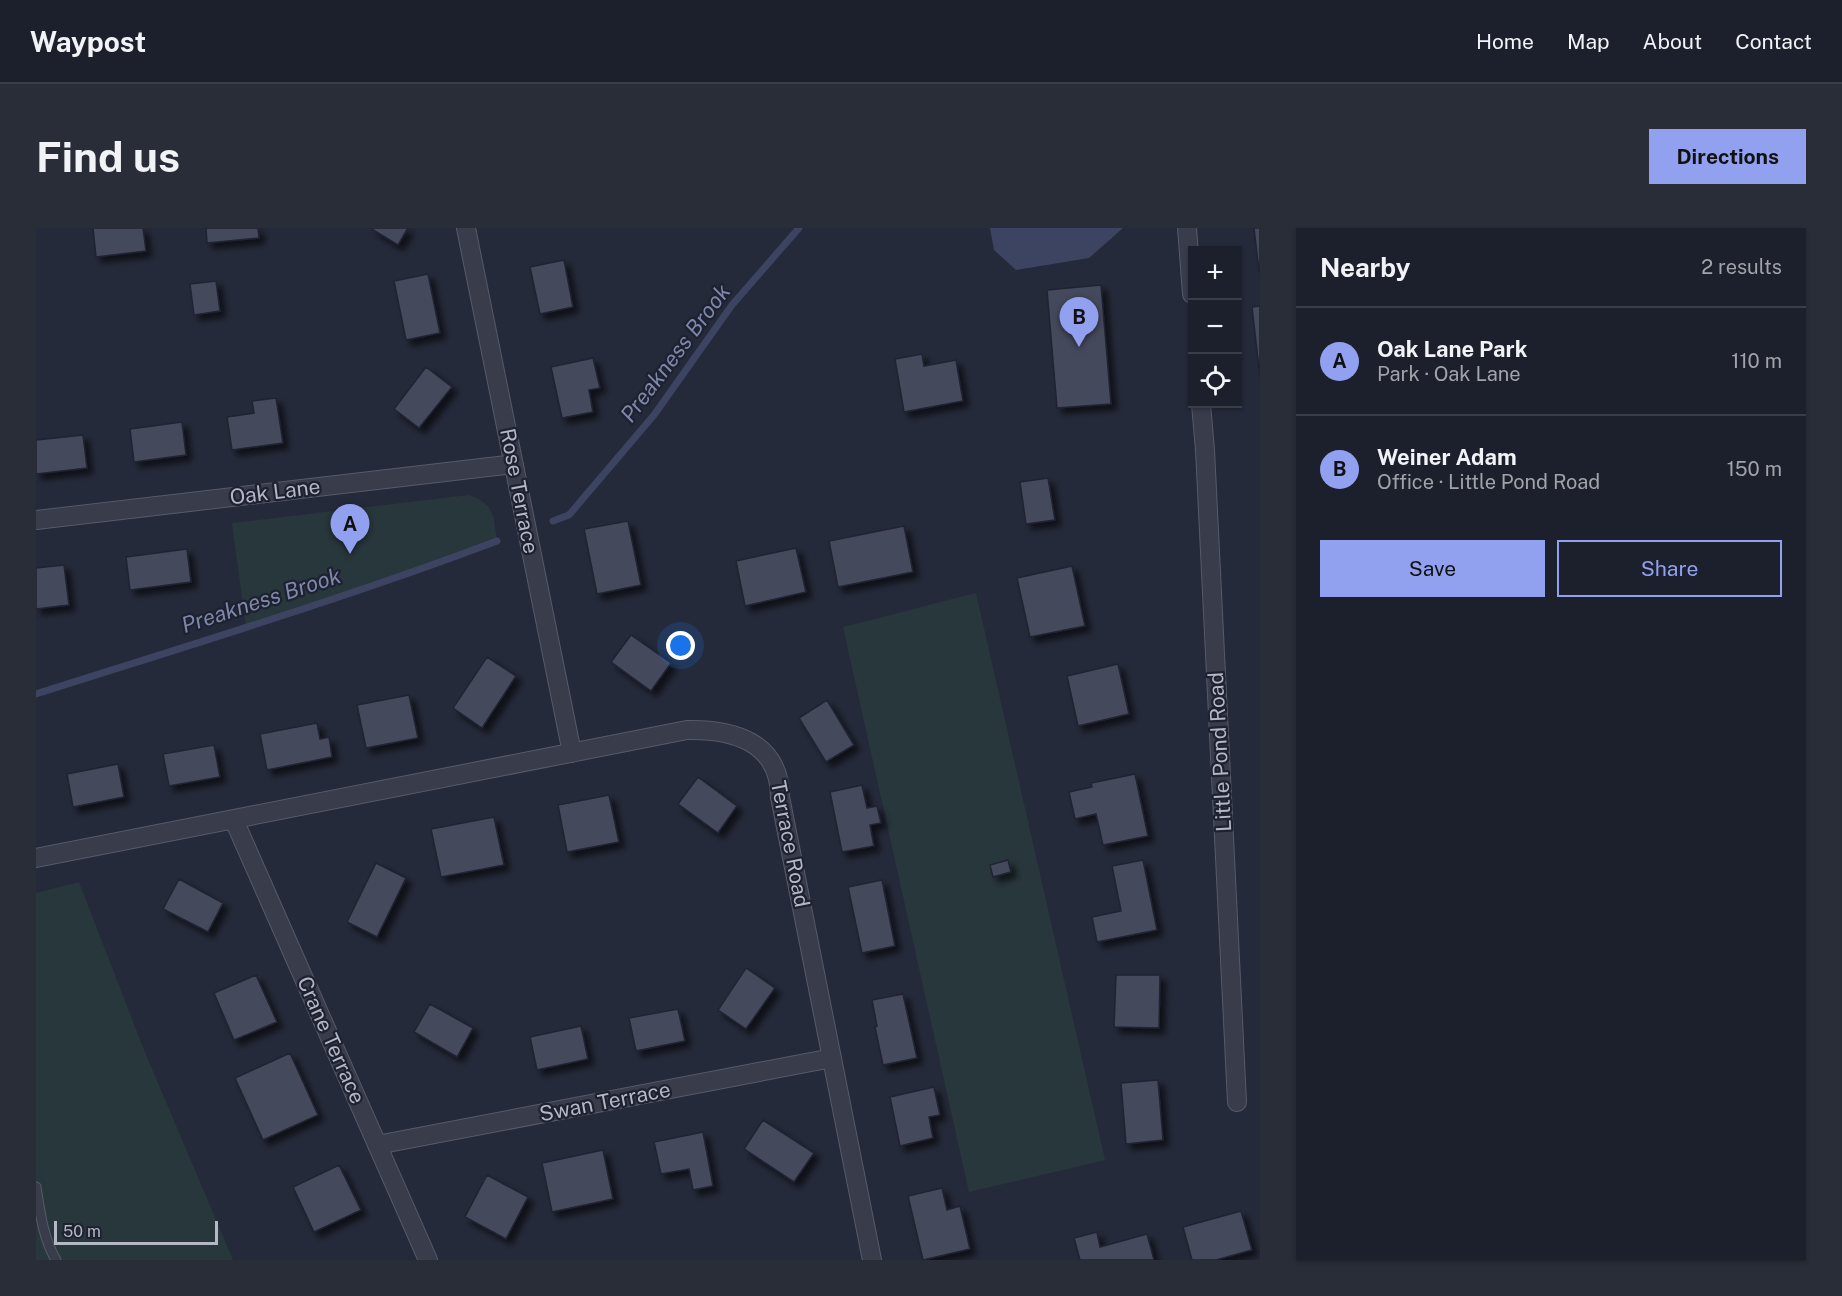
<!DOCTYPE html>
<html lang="en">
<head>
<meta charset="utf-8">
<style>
  :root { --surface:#1c202c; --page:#292d38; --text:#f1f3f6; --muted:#a0a3a9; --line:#3a3e48; --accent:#91a1ef }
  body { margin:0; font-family:"Public Sans",sans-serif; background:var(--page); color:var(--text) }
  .controls { position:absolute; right:18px; top:18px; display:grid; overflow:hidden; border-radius:0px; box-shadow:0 2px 4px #0004 }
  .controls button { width:54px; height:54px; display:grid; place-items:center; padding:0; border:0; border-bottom:2px solid var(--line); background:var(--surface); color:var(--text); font:30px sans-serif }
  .scale { position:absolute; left:18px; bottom:15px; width:164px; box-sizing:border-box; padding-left:6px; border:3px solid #b4b7c6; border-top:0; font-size:16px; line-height:21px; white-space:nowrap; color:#b4b7c6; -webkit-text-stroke:4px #1e2130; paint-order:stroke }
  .you { position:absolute; left:645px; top:418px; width:21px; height:21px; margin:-15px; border:4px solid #fff; border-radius:50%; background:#1a73e8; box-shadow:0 0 0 9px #1a73e833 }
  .badge { display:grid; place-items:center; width:39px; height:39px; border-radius:50%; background:var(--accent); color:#111; font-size:20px; font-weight:700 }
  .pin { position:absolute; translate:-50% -50px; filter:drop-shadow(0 2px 3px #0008) }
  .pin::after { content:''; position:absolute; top:32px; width:21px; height:18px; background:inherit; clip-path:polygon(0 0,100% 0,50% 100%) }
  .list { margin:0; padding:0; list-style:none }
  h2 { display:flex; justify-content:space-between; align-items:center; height:78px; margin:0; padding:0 24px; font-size:26px }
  h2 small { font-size:20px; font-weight:400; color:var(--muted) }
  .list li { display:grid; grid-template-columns:39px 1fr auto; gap:18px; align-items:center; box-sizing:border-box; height:108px; padding:0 24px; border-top:2px solid var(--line) }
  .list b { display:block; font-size:22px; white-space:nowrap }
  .list p { margin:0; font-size:20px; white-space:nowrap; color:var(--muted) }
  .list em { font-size:20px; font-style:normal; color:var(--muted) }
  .actions { display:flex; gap:12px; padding:18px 24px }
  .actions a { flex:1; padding:14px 0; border:2px solid var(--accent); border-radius:0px; text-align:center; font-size:21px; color:var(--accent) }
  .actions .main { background:var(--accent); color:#111 }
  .icon { flex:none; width:33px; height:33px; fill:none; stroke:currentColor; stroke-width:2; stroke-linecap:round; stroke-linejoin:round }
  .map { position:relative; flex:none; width:1224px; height:1032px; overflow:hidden; border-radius:0px }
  header { display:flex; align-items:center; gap:36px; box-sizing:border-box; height:84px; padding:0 30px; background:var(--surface); border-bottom:2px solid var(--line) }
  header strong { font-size:28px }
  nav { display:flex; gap:33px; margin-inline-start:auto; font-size:21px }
  .intro { display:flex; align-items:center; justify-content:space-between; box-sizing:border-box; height:144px; padding:0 36px }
  h1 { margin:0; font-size:42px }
  .button { padding:15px 27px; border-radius:0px; background:var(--accent); color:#111; font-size:21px; font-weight:700 }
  main { display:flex; gap:36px; padding:0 36px }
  aside { flex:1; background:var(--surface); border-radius:0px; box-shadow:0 2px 4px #0004 }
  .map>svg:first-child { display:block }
</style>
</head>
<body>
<header>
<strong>Waypost</strong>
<nav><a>Home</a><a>Map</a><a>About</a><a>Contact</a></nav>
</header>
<div class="intro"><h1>Find us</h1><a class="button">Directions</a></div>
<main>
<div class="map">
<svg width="1224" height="1032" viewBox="0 0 1224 1032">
  <defs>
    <filter id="shadow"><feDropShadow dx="5.5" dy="5.5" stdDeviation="3" flood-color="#0009"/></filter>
  </defs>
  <rect width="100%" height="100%" fill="#252a3a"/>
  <path fill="#28373c" d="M433,267C460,277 457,288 461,313L394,338L210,399L196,295Z
    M940,365L1069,932L933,964L807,399Z
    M43,654L108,822L197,1032H0V665Z"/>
  <path fill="#3c4462" d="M954,0H1087L1053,30L980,42L958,22Z"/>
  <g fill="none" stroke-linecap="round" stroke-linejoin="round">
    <path stroke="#3c4462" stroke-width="7" d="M517,293L533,287L618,187L696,77L763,0
      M0,466C154,417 310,370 461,313"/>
  </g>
  <path fill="#44495c" stroke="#202332" stroke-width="1.5" filter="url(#shadow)" d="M57,0H107L110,23L60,29Z
    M170,0H222L223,10L171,15Z
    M334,0H372L362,17Z
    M1218,0H1224V43H1223Z
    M528,32L537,79L504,86L494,39Z
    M392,46L404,105L370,112L358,53Z
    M180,53L184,83L158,87L154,56Z
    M1065,57L1075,176L1021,180L1011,62Z
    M1224,78V149L1216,79Z
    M886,126L888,138L920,132L927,173L868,184L859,131Z
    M557,130L564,160L553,162L557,184L526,190L515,139Z
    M390,139L416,159L383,200L358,181Z
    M240,170L247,215L196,222L191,189L218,185L216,173Z
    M146,194L150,227L98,234L94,201Z
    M47,207L51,240L0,246V212Z
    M1012,250L1019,292L990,296L984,254Z
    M592,293L605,357L561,366L548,301Z
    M868,298L877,344L802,359L793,313Z
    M760,320L770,364L709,378L700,333Z
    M151,321L155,354L94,362L90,329Z
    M28,337L33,377L0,381V340Z
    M1036,338L1049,398L994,409L981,350Z
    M595,407L635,435L615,463L575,434Z
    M451,429L480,448L446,500L417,480Z
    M1082,436L1093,486L1042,498L1031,448Z
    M373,467L382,510L330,520L321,477Z
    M791,472L818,517L790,534L763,490Z
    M281,495L284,511L293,509L296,529L231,542L224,506Z
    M178,517L184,549L133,558L127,526Z
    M82,536L88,569L37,579L31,546Z
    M1099,546L1112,608L1067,617L1060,586L1039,591L1033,564L1056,559L1055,555Z
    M662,549L701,578L682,605L642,576Z
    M826,557L831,580L841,578L845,595L834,597L838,618L806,624L794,564Z
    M573,567L583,614L531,624L522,577Z
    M458,589L468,637L405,649L395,601Z
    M972,632L975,644L957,649L954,637Z
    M1107,632L1121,702L1061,714L1056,689L1085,683L1076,638Z
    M340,635L370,650L341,709L311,694Z
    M143,651L187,675L172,704L127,681Z
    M846,652L859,718L826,725L812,659Z
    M710,740L739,760L710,801L682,782Z
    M220,747L241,794L198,812L178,765Z
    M1080,747H1124L1123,800L1078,799Z
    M867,766L881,830L847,837L839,799L841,798L836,772Z
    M394,776L437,800L421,829L378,804Z
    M642,781L649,813L600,823L593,790Z
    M545,798L552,831L501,842L494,809Z
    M254,825L282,887L227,912L199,850Z
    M1122,852L1127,912L1090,916L1085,855Z
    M898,859L904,887L893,889L897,910L864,918L854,869Z
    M727,892L778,925L758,954L708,921Z
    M667,904L677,958L657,962L653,941L625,946L618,914Z
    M567,922L577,971L516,984L506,935Z
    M303,937L325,982L278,1004L257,959Z
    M451,947L492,969L470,1011L429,989Z
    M906,960L911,982L924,978L934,1021L887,1032L872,968Z
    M1205,983L1216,1022L1180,1032H1156L1147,999Z
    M1061,1004L1064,1019L1111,1006L1118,1032H1044L1038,1010Z"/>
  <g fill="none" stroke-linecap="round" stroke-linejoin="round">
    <defs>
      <path id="service" d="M0,959C4,984 7,1010 20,1032"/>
      <path id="minor" d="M430,0L536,525
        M1151,0L1156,66
        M1165,176L1169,222L1201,874
        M0,292L478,236
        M198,592L392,1032
        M0,630L651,502C697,501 744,514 744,569L836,1032
        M341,917L796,830"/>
    </defs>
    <use href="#service" stroke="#575a69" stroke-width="11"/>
    <use href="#minor" stroke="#575a69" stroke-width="20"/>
    <use href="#service" stroke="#393c4b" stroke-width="9"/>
    <use href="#minor" stroke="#393c4b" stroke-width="18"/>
  </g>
  <g text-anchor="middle" stroke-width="4.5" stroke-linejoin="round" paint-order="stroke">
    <g font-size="21" fill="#b4b7c6" stroke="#1e2130">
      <text transform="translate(483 263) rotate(79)" y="7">Rose Terrace</text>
      <text transform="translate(239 264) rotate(-7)" y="7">Oak Lane</text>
      <text transform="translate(1184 524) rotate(-93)" y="7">Little Pond Road</text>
      <text transform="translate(754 616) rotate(79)" y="7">Terrace Road</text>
      <text transform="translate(295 812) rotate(66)" y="7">Crane Terrace</text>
      <text transform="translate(569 874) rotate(-11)" y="7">Swan Terrace</text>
    </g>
    <g font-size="22" font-style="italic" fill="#7e88ab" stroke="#1e2130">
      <text transform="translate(639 125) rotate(-53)" y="8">Preakness Brook</text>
      <text transform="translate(225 372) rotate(-18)" y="8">Preakness Brook</text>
    </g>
  </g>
</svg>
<div class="controls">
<button>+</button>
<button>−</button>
<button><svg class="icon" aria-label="locate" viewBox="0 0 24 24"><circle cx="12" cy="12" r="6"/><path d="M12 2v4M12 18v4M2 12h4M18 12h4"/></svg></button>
</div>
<div class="scale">50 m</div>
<div class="you"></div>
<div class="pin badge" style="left:314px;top:326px">A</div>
<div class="pin badge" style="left:1043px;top:119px">B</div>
</div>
<aside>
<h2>Nearby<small>2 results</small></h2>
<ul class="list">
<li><span class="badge">A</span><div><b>Oak Lane Park</b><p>Park · Oak Lane</p></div><em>110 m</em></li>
<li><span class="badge">B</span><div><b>Weiner Adam</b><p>Office · Little Pond Road</p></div><em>150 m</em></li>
</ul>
<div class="actions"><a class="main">Save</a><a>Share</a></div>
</aside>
</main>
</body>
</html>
